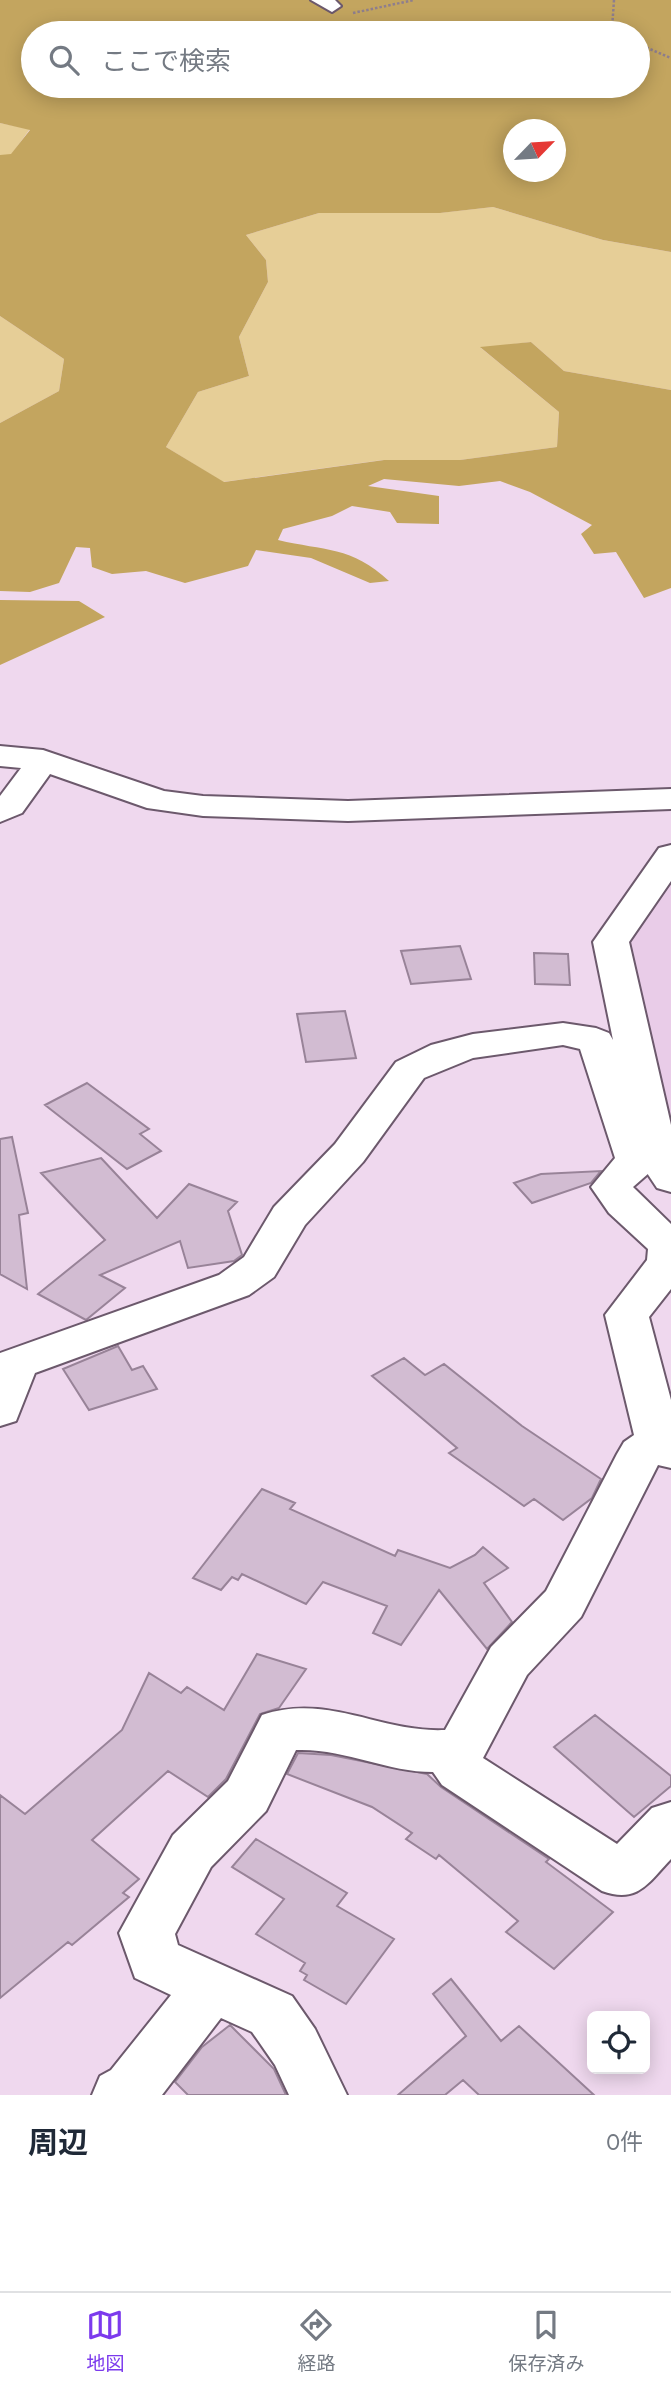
<!DOCTYPE html>
<html lang="ja">
<head>
<meta charset="utf-8">
<style>
  :root { --surface:#fff; --page:#f6f6f7; --text:#1f2937; --muted:#747a83; --line:#e0e1e3; --accent:#7c3aed }
  body { margin:0; font-family:Jost,"Noto Sans JP",sans-serif; background:var(--page); color:var(--text) }
  .controls { position:absolute; right:21px; bottom:21px; display:grid; overflow:hidden; border-radius:10px; box-shadow:0 4px 18px #0003 }
  .controls button { width:63px; height:63px; display:grid; place-items:center; padding:0; border:0; border-bottom:2px solid var(--line); background:var(--surface); color:var(--text); font:35px sans-serif }
  .compass { position:absolute; left:503px; top:119px; width:63px; height:63px; border-radius:50%; background:var(--surface); box-shadow:0 4px 18px #0003; rotate:65deg }
  .list { margin:0; padding:0; list-style:none }
  h2 { display:flex; justify-content:space-between; align-items:center; height:91px; margin:0; padding:0 28px; font-size:30px }
  h2 small { font-size:23px; font-weight:400; color:var(--muted) }
  .icon { flex:none; width:38px; height:38px; fill:none; stroke:currentColor; stroke-width:2; stroke-linecap:round; stroke-linejoin:round }
  .map { position:relative; flex:none; width:671px; height:2095px; overflow:hidden }
  .search { position:absolute; background:var(--surface); box-shadow:0 4px 18px #0003; left:21px; right:21px; top:21px; height:77px; display:flex; align-items:center; gap:18px; box-sizing:border-box; padding:0 24px; border-radius:38px; color:var(--muted); font-size:26px }
  .sheet { height:196px; background:var(--surface) }
  nav { display:flex; justify-content:space-around; align-items:center; box-sizing:border-box; height:98px; border-top:2px solid var(--line); background:var(--surface); font-size:19px; color:var(--muted) }
  nav a { display:grid; justify-items:center; gap:4px }
  nav .on { color:var(--accent) }
  .map>svg:first-child { display:block }
</style>
</head>
<body>
<div class="map">
<svg width="671" height="2095" viewBox="0 0 671 2095">
  <rect width="100%" height="100%" fill="#efd8ee"/>
  <path fill="#e9cce8" d="M671,879V1125L624,948Z"/>
  <path fill="#e6ce97" d="M0,123L30,129L11,155H0Z
    M493,207L603,240L671,252V390L564,371L531,342L481,348L559,412L557,447L460,460H383L223,482L166,447L198,392L249,376L239,337L268,282L266,260L246,235L319,213H439Z
    M0,316L64,359L59,391L0,423Z"/>
  <path fill="#c3a55f" fill-rule="evenodd" d="M0,0H671V252L603,240L493,207L440,213H319L246,235L266,260L268,282L239,337L249,376L198,392L166,447L224,482L384,460H460L557,447L559,412L480,347L531,342L564,371L671,390V588L644,598L616,552L594,554L581,534L592,525L530,492L500,481L459,486L384,479L368,486L439,496V524L397,523L390,512L352,506L332,516L283,529L278,540C324,551 352,546 389,581L370,583L311,558L256,550L248,566L185,583L146,571L112,574L92,567L90,548L76,547L59,583L30,592L0,591V423L59,391L64,359L0,316V155L11,154L30,130L0,123ZM33,33H638V86H33ZM514,130H556V172H514Z
    M0,600L79,601L105,617L0,665Z"/>
  <path fill="#d2bcd2" stroke="#988398" stroke-width="2" d="M460,946L471,979L411,984L401,951Z
    M534,953L568,954L570,985L535,984Z
    M345,1011L356,1058L306,1062L297,1014Z
    M87,1083L149,1129L140,1134L161,1151L127,1169L45,1105Z
    M12,1137L28,1213L19,1215L27,1289L0,1274V1139Z
    M101,1158L157,1218L189,1184L237,1202L228,1211L242,1255L234,1261L188,1268L180,1241L100,1275L125,1288L86,1320L38,1294L105,1240L41,1173Z
    M601,1171L591,1183L532,1203L514,1183L541,1174Z
    M118,1346L132,1370L143,1366L157,1389L89,1410L63,1369Z
    M404,1358L425,1375L444,1364L522,1426L601,1479L592,1498L563,1520L534,1499L524,1506L449,1453L457,1448L372,1376Z
    M262,1489L295,1503L290,1509L395,1556L398,1550L450,1568L475,1555L483,1547L508,1568L484,1583L512,1622L487,1649L439,1590L401,1645L373,1633L387,1606L323,1582L306,1604L242,1574L238,1580L232,1577L221,1590L193,1578Z
    M257,1654L306,1669L279,1708L260,1714L226,1779L208,1797L168,1771L92,1840L139,1879L123,1893L129,1897L72,1945L68,1942L0,1998V1795L25,1814L122,1730L149,1673L181,1693L187,1687L224,1710Z
    M595,1715L671,1776V1786L634,1817L554,1747Z
    M298,1753L331,1755L427,1774L441,1787L549,1859L546,1862L613,1912L554,1969L506,1932L518,1921L439,1855L436,1859L406,1839L412,1833L372,1807L287,1774Z
    M256,1839L347,1893L337,1906L394,1939L346,2004L304,1980L307,1975L300,1971L305,1963L256,1934L284,1899L232,1867Z
    M451,1979L501,2041L519,2026L594,2095H479L463,2080L445,2095H398L466,2036L433,1994Z
    M230,2025L274,2069L286,2095H188L175,2082L202,2047Z"/>
  <g fill="none" stroke-linecap="round" stroke-linejoin="round">
    <defs>
      <path id="minor" d="M311,0H335L341,6L332,12Z
        M0,746L43,750L164,791L203,796L348,801L671,789V809L348,821L203,816L147,808L50,774L22,813L0,822V796L21,768L0,766Z
        M671,845V881L629,942L671,1125V1171L649,1173L633,1187L671,1224V1289L649,1317L671,1400V1468L658,1465L581,1617L527,1675L483,1758L617,1844L652,1808L671,1802V1859C648,1883 638,1904 602,1891L442,1785L433,1772C386,1772 344,1748 296,1750L266,1811L211,1867L175,1934L178,1945L292,1996L315,2029L347,2095H289L275,2065L252,2032L221,2018L162,2095H92L100,2076L111,2070L171,1995L135,1978L119,1933L173,1835L228,1781L262,1715C329,1693 380,1733 445,1730L491,1647L546,1591L617,1454L624,1442L634,1435L605,1315L647,1260L648,1249L609,1213L591,1187L615,1158L580,1049L563,1045L473,1058L424,1078L363,1162L305,1225L274,1277L249,1295L35,1373L16,1421L0,1426V1353L219,1275L244,1257L274,1207L335,1144L396,1062L431,1045L473,1034L563,1023L596,1028L609,1033L613,1040L593,942L659,848Z"/>
      <path id="tertiary" d="M659,1148L671,1151V1192L657,1188L639,1161L645,1152Z"/>
    </defs>
    <use href="#minor" stroke="#6c596c" stroke-width="4"/>
    <use href="#tertiary" stroke="#6c596c" stroke-width="4"/>
    <path stroke="#8e7e8e" stroke-width="2.5" stroke-dasharray="2.5 2" stroke-linecap="butt" d="M614,0L612,29L618,33
      M353,13L414,0
      M638,44L671,58"/>
    <use href="#minor" fill="#fff" fill-rule="evenodd"/>
    <use href="#tertiary" fill="#fff" fill-rule="evenodd"/>
  </g>
</svg>
<div class="controls">
<button><svg class="icon" aria-label="locate" viewBox="0 0 24 24"><circle cx="12" cy="12" r="6"/><path d="M12 2v4M12 18v4M2 12h4M18 12h4"/></svg></button>
</div>
<svg class="compass" viewBox="-18 -18 36 36"><path d="M0-13l5 13h-10z" fill="#e53935"/><path d="M0 13l5-13h-10z" fill="#747a83"/></svg>
<div class="search"><svg class="icon" aria-label="search" viewBox="0 0 24 24"><circle cx="10" cy="10" r="6"/><path d="M15 15l6 6"/></svg>ここで検索</div>
</div>
<section class="sheet">
<h2>周辺<small>0件</small></h2>
<ul class="list">
</ul>
</section>
<nav>
<a class="on"><svg class="icon" aria-label="map" viewBox="0 0 24 24"><path d="M3 6l6-2 6 2 6-2v14l-6 2-6-2-6 2zM9 4v14M15 6v14"/></svg>地図</a>
<a><svg class="icon" aria-label="directions" viewBox="0 0 24 24"><path d="M12 3l9 9-9 9-9-9zM9 14v-3h6M13 9l2 2-2 2"/></svg>経路</a>
<a><svg class="icon" aria-label="saved" viewBox="0 0 24 24"><path d="M7 4h10v16l-5-4-5 4z"/></svg>保存済み</a>
</nav>
</body>
</html>
